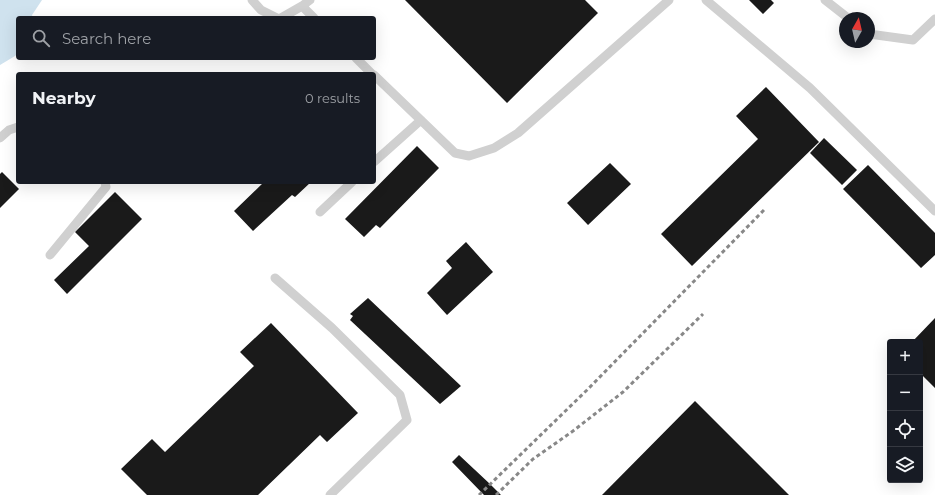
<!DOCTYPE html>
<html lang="en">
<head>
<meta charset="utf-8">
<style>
  :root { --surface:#171b24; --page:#20242c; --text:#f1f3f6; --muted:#9ea1a6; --line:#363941 }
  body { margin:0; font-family:Montserrat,sans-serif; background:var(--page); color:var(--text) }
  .controls { position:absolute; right:12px; bottom:12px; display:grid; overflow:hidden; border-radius:4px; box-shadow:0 4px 16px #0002 }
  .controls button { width:36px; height:36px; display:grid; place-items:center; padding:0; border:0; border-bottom:1px solid var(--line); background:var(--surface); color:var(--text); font:20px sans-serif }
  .compass { position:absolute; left:839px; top:12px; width:36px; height:36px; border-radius:50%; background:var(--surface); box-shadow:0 4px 16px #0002; rotate:8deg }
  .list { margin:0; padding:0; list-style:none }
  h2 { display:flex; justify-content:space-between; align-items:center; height:52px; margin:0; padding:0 16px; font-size:17px }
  h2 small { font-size:13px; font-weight:400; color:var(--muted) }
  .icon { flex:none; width:22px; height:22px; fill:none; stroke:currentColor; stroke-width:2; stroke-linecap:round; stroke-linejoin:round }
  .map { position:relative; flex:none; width:935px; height:495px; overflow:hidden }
  .search { position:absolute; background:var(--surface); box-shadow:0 4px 16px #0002; left:16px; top:16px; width:360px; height:44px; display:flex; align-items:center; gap:10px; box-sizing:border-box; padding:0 14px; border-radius:4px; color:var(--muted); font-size:15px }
  .panel { position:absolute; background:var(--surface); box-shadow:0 4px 16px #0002; left:16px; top:72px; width:360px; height:112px; border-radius:4px }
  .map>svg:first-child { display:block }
</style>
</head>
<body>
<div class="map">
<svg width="935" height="495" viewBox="0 0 935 495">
  <rect width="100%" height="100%" fill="#fff"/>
  <path fill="#cfe2ee" d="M0,0H42L32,15L33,18H18V53L15,56L0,65Z"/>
  <path fill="#1a1a1a" d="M405,0H585L598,13L507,103Z
    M749,0H771L774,3L763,14Z
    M766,87L819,142L692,266L661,234L758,139L736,116Z
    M824,138L857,170L842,185L810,153Z
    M417,146L439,168L380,228L376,225L364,237L345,219Z
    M610,163L631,184L588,225L567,203Z
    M868,165L935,233V255L921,268L843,189Z
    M2,172L19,189L0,208V174Z
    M264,182H311L295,197L292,195L253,231L234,211Z
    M115,192L142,219L67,294L54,280L89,246L75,232Z
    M466,242L493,272L447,315L427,293L452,268L446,261Z
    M368,298L461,386L440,404L350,320L353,316L350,314Z
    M935,318V388L920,373V342H912Z
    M271,323L358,413L327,442L320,435L258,495H147L121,469L152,439L165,452L254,366L240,352Z
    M695,401L789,495H602Z
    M459,455L490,484L501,495H484L452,462Z"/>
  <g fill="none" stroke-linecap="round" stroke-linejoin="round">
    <path stroke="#d0d0d0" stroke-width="9" d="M252,0L261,10L277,18
      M310,0L302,6L314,18
      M706,0L810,88L935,211
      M825,0L848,18
      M281,18L302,6
      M869,34L913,40L935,19
      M356,58L372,74
      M374,75L455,153L469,156L494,148L518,133L669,0
      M0,138L9,130L18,127
      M374,162L421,120
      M320,212L352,182
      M50,255L106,187L105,182
      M275,278L332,328L400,395L407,420L330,495"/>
    <path stroke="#888" stroke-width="3" stroke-dasharray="4 3" stroke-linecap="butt" d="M479,495L587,390L764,210
      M496,495L533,459L573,431L623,392L703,314"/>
  </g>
</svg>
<div class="controls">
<button>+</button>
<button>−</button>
<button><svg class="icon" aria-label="locate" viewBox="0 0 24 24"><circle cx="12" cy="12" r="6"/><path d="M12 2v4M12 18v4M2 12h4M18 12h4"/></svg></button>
<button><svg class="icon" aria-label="layers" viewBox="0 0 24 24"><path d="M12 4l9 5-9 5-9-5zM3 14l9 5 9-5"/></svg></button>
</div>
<svg class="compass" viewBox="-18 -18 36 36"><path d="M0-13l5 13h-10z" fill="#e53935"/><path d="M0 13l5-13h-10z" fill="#9ea1a6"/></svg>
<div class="search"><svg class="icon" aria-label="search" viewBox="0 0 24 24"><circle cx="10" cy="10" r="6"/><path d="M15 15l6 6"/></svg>Search here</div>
<section class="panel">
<h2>Nearby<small>0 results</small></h2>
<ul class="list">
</ul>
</section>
</div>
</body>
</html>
